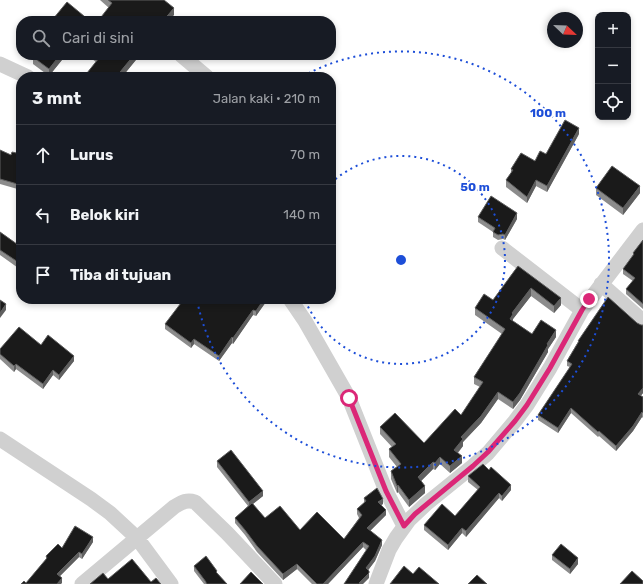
<!DOCTYPE html>
<html lang="id">
<head>
<meta charset="utf-8">
<style>
  :root { --surface:#171b24; --page:#242831; --text:#f1f3f6; --muted:#9ea1a6; --line:#363941 }
  body { margin:0; font-family:Rubik,sans-serif; background:var(--page); color:var(--text) }
  .controls { position:absolute; right:12px; top:12px; display:grid; overflow:hidden; border-radius:8px; box-shadow:0 2px 6px #0003 }
  .controls button { width:36px; height:36px; display:grid; place-items:center; padding:0; border:0; border-bottom:1px solid var(--line); background:var(--surface); color:var(--text); font:20px sans-serif }
  .compass { position:absolute; left:547px; top:12px; width:36px; height:36px; border-radius:50%; background:var(--surface); box-shadow:0 2px 6px #0003; rotate:113deg }
  .stop { position:absolute; width:12px; height:12px; margin:-9px; border:3px solid #db2777; border-radius:50%; background:#fff }
  .stop.end { background:#db2777; border-color:#fff; box-shadow:0 1px 4px #0008 }
  .list { margin:0; padding:0; list-style:none }
  h2 { display:flex; justify-content:space-between; align-items:center; height:52px; margin:0; padding:0 16px; font-size:17px }
  h2 small { font-size:13px; font-weight:400; color:var(--muted) }
  .list li { display:grid; grid-template-columns:26px 1fr auto; gap:12px; align-items:center; box-sizing:border-box; height:60px; padding:0 16px; border-top:1px solid var(--line) }
  .list b { display:block; font-size:15px; white-space:nowrap }
  .list em { font-size:13px; font-style:normal; color:var(--muted) }
  .icon { flex:none; width:22px; height:22px; fill:none; stroke:currentColor; stroke-width:2; stroke-linecap:round; stroke-linejoin:round }
  .map { position:relative; flex:none; width:643px; height:584px; overflow:hidden }
  .search { position:absolute; background:var(--surface); box-shadow:0 2px 6px #0003; left:16px; top:16px; width:320px; height:44px; display:flex; align-items:center; gap:10px; box-sizing:border-box; padding:0 14px; border-radius:16px; color:var(--muted); font-size:15px }
  .panel { position:absolute; background:var(--surface); box-shadow:0 2px 6px #0003; left:16px; top:72px; width:320px; height:232px; border-radius:16px }
  .map>svg:first-child { display:block }
</style>
</head>
<body>
<div class="map">
<svg width="643" height="584" viewBox="0 0 643 584">
  <rect width="100%" height="100%" fill="#fff"/>
  <g fill="none" stroke-linecap="round" stroke-linejoin="round">
    <path stroke="#d0d0d0" stroke-width="15" d="M181,55L207,77
      M0,64L28,77
      M502,248L582,310
      M601,284L643,321
      M290,299L305,321L349,398L386,491L404,526
      M0,439L91,499L110,513L137,538L171,584
      M82,584L174,507C181,503 186,499 195,502L227,533L275,584
      M376,584L389,550L396,538L409,520L426,504L473,466L488,453L515,421L527,405L550,368L582,310L643,230"/>
  </g>
  <path fill="#8c8c8c" d="M100,0H164L174,15L109,8Z
    M66,55L49,76L33,64V57Z
    M87,55H140L122,77H87V73L96,62Z
    M579,134L547,192L536,186L527,203L506,187V180L511,173V169L535,161Z
    M0,150L11,155L21,154V190L0,184Z
    M596,188L640,193L623,215L596,195Z
    M478,217L517,219L505,240L503,239L498,240L493,237V232L478,222Z
    M0,232L21,247V270L0,255Z
    M643,240V309L626,294V289L633,281L623,274V269L633,255V253Z
    M518,266L561,305L554,313L531,296L513,319V321L532,334L556,337L548,349V352L520,400L513,409L498,399L481,423L463,442V446L458,453L462,463L450,473L440,464L435,470L433,469L421,481L425,493L409,507L398,492L397,493L391,479V471L397,467L389,457V449L392,447L380,434V427L424,443L461,415L480,387L474,384V377L502,334L475,315V308L493,300Z
    M268,299L256,316L253,315L233,344L232,343L219,361L194,344L191,348L165,329V324Z
    M637,323L641,325H643V393L641,396L643,397V418L642,417L633,431L616,451L599,436L598,437L571,413L558,433L538,420V415L570,367L567,366V361L578,342V341Z
    M41,345L74,361L59,380L53,375L43,389L16,369L14,372L0,359V349Z
    M217,461L263,496L253,504L265,518L300,530L344,539L359,518L357,514V509L364,503V498L383,504L381,505L386,515L370,531L382,545L375,561L368,570L369,576V578L366,550L363,547L328,584H312L297,569L283,580L257,552L245,535L235,523V518L248,506L217,467Z
    M468,476L511,490L502,501L499,498L466,537L462,533L448,550L424,530V525L455,516L478,490L468,482Z
    M93,542L82,559L79,557L60,576L62,583H26L46,560V556L62,548Z
    M552,555L578,564L570,574L552,560Z
    M194,566L217,573L227,584H204L194,571Z"/>
  <path fill="#5f5f5f" d="M174,8V15L169,21H163Z
    M60,55H66L49,76V69Z
    M134,55H140L122,77H116Z
    M579,128V134L547,192V186Z
    M536,180V186L527,203V197Z
    M640,186V193L623,215V208Z
    M517,213V219L505,240V235Z
    M531,288V296L513,319V321L510,326V319L512,313Z
    M561,298V305L554,313V306Z
    M264,299H268L256,316V311Z
    M6,304V310L0,318V313Z
    M253,310V315L233,344V338Z
    M556,330V337L548,349V352L520,400L513,409V402L547,344Z
    M232,337V343L219,361V356Z
    M194,339V344L191,348V343Z
    M74,356V361L59,380V375Z
    M16,364V369L14,372V366Z
    M53,370V375L43,389V384Z
    M643,388V393L638,399V394Z
    M498,392V399L481,423V416Z
    M571,408V413L558,433V428Z
    M642,412V417L633,431L616,451V446Z
    M481,416V423L463,442V446L454,457V450L461,437Z
    M462,456V463L450,473V466Z
    M440,457V464L435,470V463Z
    M433,462V469L418,484V477Z
    M398,485V492L397,493V486Z
    M511,485V490L502,501V496Z
    M425,486V493L409,507V500Z
    M263,491V496L249,507V502Z
    M499,493V498L466,537V531Z
    M383,499V504L378,507V502Z
    M386,510V515L367,534V528Z
    M462,528V533L448,550V545Z
    M93,537V542L82,559V554Z
    M382,540V545L375,561L366,573V568Z
    M363,542V547L328,584H323Z
    M79,552V557L57,579V574Z
    M578,558V564L570,574V569Z
    M297,564V569L283,580V574Z
    M369,571V578L363,584H359V583Z
    M62,578V583L61,584H57Z"/>
  <path fill="#1a1a1a" stroke="#5f5f5f" d="M108,0H164L174,8L163,21H98L112,3Z
    M67,2L90,21H55L53,19Z
    M35,55H60L49,69L33,57Z
    M95,55H134L116,77H91L87,73L99,58Z
    M565,120L579,128L547,186L536,180L527,197L506,180L513,170L511,169L521,153L535,161L540,151L546,154Z
    M0,150L11,155L12,152L21,154V185L0,179Z
    M612,166L640,186L623,208L596,188Z
    M491,196L517,213L505,235L503,234L498,235L493,232L495,228L478,217Z
    M0,232L21,247V264L0,250Z
    M643,240V304L626,289L635,278L623,269L634,254L633,253Z
    M518,266L561,298L554,306L531,288L512,313L513,314L510,319L532,334L541,320L556,330L547,344L548,345L520,393L513,402L498,392L481,416L461,437L463,439L454,450L462,456L450,466L440,457L435,463L433,462L418,477L425,486L409,500L398,485L397,486L391,471L401,464L389,449L396,444L380,427L395,413L424,443L455,409L461,415L483,382L474,377L505,329L475,308L484,294L493,300Z
    M608,297L637,323L641,325H643V388L638,394L643,397V413L642,412L633,426L616,446L599,431L598,432L571,408L558,428L538,415L572,364L567,361L579,341H578Z
    M184,299H264L256,311L253,310L233,338L232,337L219,356L194,339L191,343L165,324Z
    M0,300L6,304L0,313Z
    M19,327L41,345L48,335L74,356L59,375L53,370L43,384L16,364L14,366L0,354V349Z
    M231,450L263,491L249,502L217,461Z
    M483,464L489,470L491,467L511,485L502,496L499,493L466,531L462,528L448,545L424,525L442,504L455,516L480,487L468,476Z
    M377,488L383,499L378,502L386,510L367,528L382,540L375,556L366,568L369,571V573L359,583L360,584H344L369,546L363,542L323,584H317L297,564L283,574L257,546L245,530L235,518L252,503L265,518L280,506L300,530L317,512L344,539L362,515L357,509L366,501L364,498Z
    M75,526L93,537L82,554L79,552L57,574L62,578L57,584H21L24,581L26,583L47,558L46,556L58,544L62,548Z
    M561,544L578,558L570,569L552,555Z
    M206,556L217,571L216,572L227,584H207L206,583V582L194,566Z
    M132,559L151,582L156,578L161,584H90L103,573L108,579Z
    M404,566L413,574L419,567L439,584H390Z
    M632,571L643,581V584H620Z
    M251,572L263,584H240Z
    M477,575L487,584H468Z"/>
  <g fill="none" stroke-linecap="round" stroke-linejoin="round">
    <path stroke="#db2777" stroke-width="5" d="M349,398L386,491L404,526L415,514L473,466L488,452L515,421L527,405L550,368L582,310L589,299"/>
  </g>
  <g fill="none" stroke="#1d4ed8" stroke-width="2" stroke-dasharray="2 4">
    <path d="M331 183A104 104 0 1 1 305 300"/>
    <path d="M303 76A208 208 0 1 1 197 300"/>
  </g>
  <circle cx="401" cy="260" r="6" fill="#1d4ed8" stroke="#fff" stroke-width="2"/>
  <g font-size="12" text-anchor="middle" font-weight="bold" fill="#1d4ed8" stroke="#fff" stroke-width="4" stroke-linejoin="round" paint-order="stroke">
    <text x="548" y="117">100 m</text>
    <text x="475" y="191">50 m</text>
  </g>
</svg>
<div class="controls">
<button>+</button>
<button>−</button>
<button><svg class="icon" aria-label="locate" viewBox="0 0 24 24"><circle cx="12" cy="12" r="6"/><path d="M12 2v4M12 18v4M2 12h4M18 12h4"/></svg></button>
</div>
<svg class="compass" viewBox="-18 -18 36 36"><path d="M0-13l5 13h-10z" fill="#e53935"/><path d="M0 13l5-13h-10z" fill="#9ea1a6"/></svg>
<div class="stop" style="left:349px;top:398px"></div>
<div class="stop end" style="left:589px;top:299px"></div>
<div class="search"><svg class="icon" aria-label="search" viewBox="0 0 24 24"><circle cx="10" cy="10" r="6"/><path d="M15 15l6 6"/></svg>Cari di sini</div>
<section class="panel">
<h2>3 mnt<small>Jalan kaki · 210 m</small></h2>
<ul class="list">
<li><svg class="icon" aria-label="ahead" viewBox="0 0 24 24"><path d="M12 20V5M6 11l6-6 6 6"/></svg><div><b>Lurus</b></div><em>70 m</em></li>
<li><svg class="icon" aria-label="left" viewBox="0 0 24 24"><path d="M17 20v-9H6M10 6l-5 5 5 5"/></svg><div><b>Belok kiri</b></div><em>140 m</em></li>
<li><svg class="icon" aria-label="arrive" viewBox="0 0 24 24"><path d="M6 21V4h12l-3 4 3 4H6"/></svg><div><b>Tiba di tujuan</b></div></li>
</ul>
</section>
</div>
</body>
</html>
